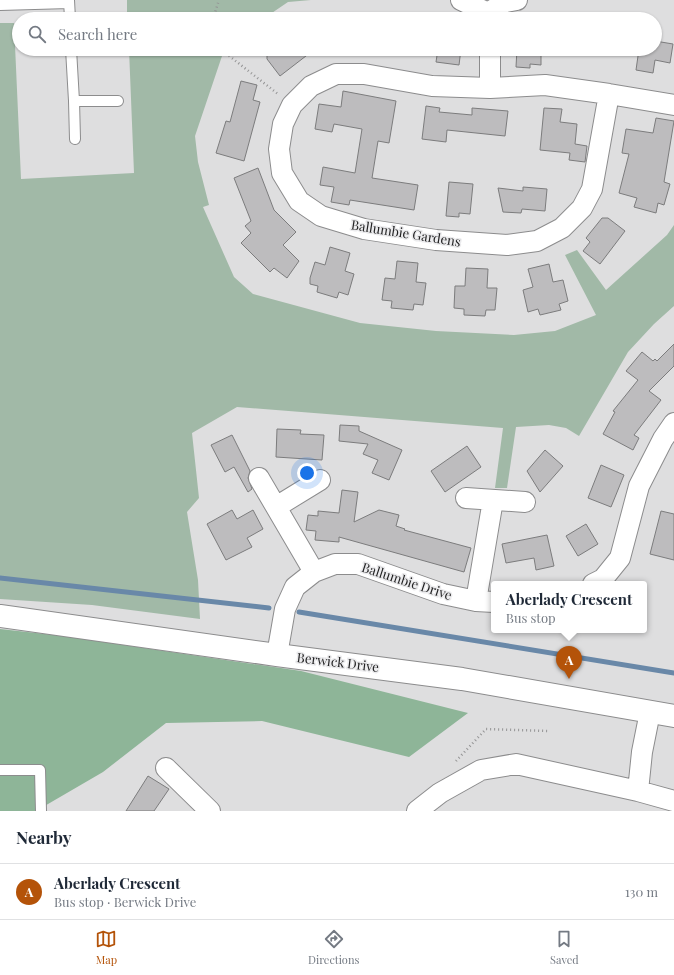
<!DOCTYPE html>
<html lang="en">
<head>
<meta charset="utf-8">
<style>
  :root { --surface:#fff; --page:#f6f6f7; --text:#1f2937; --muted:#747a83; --line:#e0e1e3; --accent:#b45309 }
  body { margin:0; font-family:"Playfair Display",serif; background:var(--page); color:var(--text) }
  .you { position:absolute; left:307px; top:473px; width:14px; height:14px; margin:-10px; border:3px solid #fff; border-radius:50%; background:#1a73e8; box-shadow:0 0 0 6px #1a73e833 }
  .badge { display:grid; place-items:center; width:26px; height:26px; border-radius:50%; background:var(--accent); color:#fff; font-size:13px; font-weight:700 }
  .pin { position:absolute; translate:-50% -33px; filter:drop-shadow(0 1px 2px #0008) }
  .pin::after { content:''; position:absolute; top:21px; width:14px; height:12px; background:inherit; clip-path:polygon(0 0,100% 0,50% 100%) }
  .popup { position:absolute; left:491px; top:581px; width:156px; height:52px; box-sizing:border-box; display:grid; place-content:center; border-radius:4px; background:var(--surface); filter:drop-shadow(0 1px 3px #0005); font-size:13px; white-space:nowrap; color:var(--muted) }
  .popup b { font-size:15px; color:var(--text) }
  .popup::after { content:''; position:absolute; left:50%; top:100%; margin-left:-8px; border:8px solid transparent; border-top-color:var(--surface) }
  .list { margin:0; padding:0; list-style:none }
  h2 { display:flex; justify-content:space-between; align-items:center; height:52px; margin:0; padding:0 16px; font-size:17px }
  h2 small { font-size:13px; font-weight:400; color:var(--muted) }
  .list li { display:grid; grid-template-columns:26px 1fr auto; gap:12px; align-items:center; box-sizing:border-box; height:56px; padding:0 16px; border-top:1px solid var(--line) }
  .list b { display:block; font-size:15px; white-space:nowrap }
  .list p { margin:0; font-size:13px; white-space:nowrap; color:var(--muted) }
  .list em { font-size:13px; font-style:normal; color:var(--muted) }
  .icon { flex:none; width:22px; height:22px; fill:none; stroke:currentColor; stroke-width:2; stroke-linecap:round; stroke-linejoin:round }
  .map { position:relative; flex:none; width:674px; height:811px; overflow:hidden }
  .search { position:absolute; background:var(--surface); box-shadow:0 1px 3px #0004; left:12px; right:12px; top:12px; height:44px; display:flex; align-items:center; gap:10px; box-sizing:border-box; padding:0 14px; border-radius:22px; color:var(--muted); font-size:15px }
  .sheet { height:108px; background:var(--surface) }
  nav { display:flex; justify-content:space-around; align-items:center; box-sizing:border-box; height:56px; border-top:1px solid var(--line); background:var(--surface); font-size:11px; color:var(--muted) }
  nav a { display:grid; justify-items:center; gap:2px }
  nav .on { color:var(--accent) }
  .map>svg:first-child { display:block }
</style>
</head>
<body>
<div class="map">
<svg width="674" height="811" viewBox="0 0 674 811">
  <rect width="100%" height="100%" fill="#dededf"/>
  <path fill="#a1b9a7" d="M127,0H311L288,2L263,19H127Z
    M0,23H14L21,179L134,173L129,49H229L222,56L195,136L198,162L209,205L203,207L234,277L253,294L360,323L436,331L514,335L555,331L596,315L565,255L577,250L606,290L667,235L674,225V306L654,324L628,352L579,436L566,428L549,425L516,427L507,488H495L503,428L237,407L192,433L199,498L187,512L198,580L200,619L92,605L0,599Z"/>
  <path fill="#8eb598" d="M0,629L63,636L301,671L468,713L409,757L262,721L166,723L103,772L36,811H0Z"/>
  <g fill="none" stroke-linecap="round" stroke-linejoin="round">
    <path stroke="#6988a8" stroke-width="5" d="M0,578L269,608
      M299,612L674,673"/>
  </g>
  <path fill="#bdbcbe" stroke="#7c7c7d" d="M655,41L673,44L670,63L655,60L653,73L636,70L639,49H655Z
    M274,49H315L280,76L267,59V54Z
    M438,49H461L459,65L436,62Z
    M517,49H541V65L530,64V68L516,67Z
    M241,81L257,85L253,100L260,102L244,161L216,153L226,121L230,122Z
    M343,91L396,101L389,143L378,141L372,178L418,185L414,210L350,200L349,205L331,202L334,187L320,185L323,167L355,173L362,129L334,124L332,132L315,129L319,104L341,107Z
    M426,106L440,108L439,112L472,115V108L508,111L505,136L447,130L446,142L422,139Z
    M544,108L562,109L560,122L577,124L575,144L587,146L585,162L569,160L570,153L540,150Z
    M656,118L674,121L664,182L670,184L664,205L658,203L656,213L634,207L637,198L619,193L629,154L622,153L626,129L653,133Z
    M258,168L274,210L296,232L283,245L299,261L287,278L274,268L270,272L241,243L251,233L245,226L251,221L234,178Z
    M449,182L473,184L470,214L459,213V217L446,216Z
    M523,187L547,189L545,211L522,209L521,213L503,212L498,188L523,191Z
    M602,218H608L625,231L600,264L583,251L590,242L586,238Z
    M330,247L350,253L345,271L354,274L348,295L339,292L337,298L317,292L318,286L310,284V278L315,262L325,265Z
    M397,261L418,263L416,282L426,283L423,305L414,304L413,310L391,308L392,301L382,300L385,278L395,279Z
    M549,264L553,282L563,280L568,301L559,304L561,310L540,315L538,309L528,312L523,290L533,287L528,269Z
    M466,268L488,269L487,288H497L495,310H486L485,316L464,315V309L454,308L455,286H465Z
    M674,344V366L649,391L661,400L634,435L639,438L633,450L603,434L615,412L613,411L638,380L626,371L642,352L653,361L655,359L657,361Z
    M340,425L359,426V431L402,450L389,480L372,473L378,460L363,454L368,444L339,441Z
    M277,429L301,430L300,434L324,435L322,460L276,457Z
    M232,435L250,471L248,478L252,489L248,492L234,467L225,472L211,445Z
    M467,446L481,467L445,492L431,471Z
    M545,450L563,466L540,492L527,471Z
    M601,465L624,475L611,507L588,498Z
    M342,490L358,492L354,522L379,510L399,515L396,526L405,529L404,530L471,548L464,572L339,537V542L315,540L316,531L306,530L308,515L318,516V511L339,513Z
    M232,510L237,519L253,510L263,529L247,538L252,547L226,560L207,524Z
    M661,511L674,514V560L650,554Z
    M586,524L598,544L578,556L566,536Z
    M547,535L554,566L536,570L534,558L506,563L502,544Z
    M148,776L169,789L154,811H126Z"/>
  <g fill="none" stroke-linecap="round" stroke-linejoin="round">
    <defs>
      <path id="service" d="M69,0L70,19
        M0,5L69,3
        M71,49L74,101H118
        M74,101L75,139
        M0,770H40L41,811"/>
      <path id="minor" d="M461,0L488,13L489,19
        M488,13L505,2L517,0
        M490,49V88
        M609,94L592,189L582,208L562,228L537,241L507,245L436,240L364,229L321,216L299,201L282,173L279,149L283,124L292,105L311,86L336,74H364L432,86L490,88L545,85L609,94L674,105
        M259,478L314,572
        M466,498L525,502
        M276,507L320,480
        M593,584L603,579L620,558L639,486L663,439L674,423
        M476,601L493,500
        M277,655L285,609L295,587L314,572L335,564H358L443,594L476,601L494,602
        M166,768L210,811
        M638,791L642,752L650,712
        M417,811L440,793L481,770L516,764L638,791L674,801"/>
      <path id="tertiary" d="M0,616L277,655L462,679L674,716"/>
    </defs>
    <use href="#service" stroke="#8c8c8d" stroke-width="12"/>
    <use href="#minor" stroke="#8c8c8d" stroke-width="22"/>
    <use href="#tertiary" stroke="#8c8c8d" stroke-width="24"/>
    <path stroke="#949495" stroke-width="2.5" stroke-dasharray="1 3" stroke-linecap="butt" d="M213,19L219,0
      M219,49L228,55L278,94
      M456,761L486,729L549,731"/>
    <use href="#service" stroke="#fff" stroke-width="10"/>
    <use href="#minor" stroke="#fff" stroke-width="20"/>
    <use href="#tertiary" stroke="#fff" stroke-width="22"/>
  </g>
  <g text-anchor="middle" stroke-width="3" stroke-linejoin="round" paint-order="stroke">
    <g font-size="13" fill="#212122" stroke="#ebebed">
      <text transform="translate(406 233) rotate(9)" y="5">Ballumbie Gardens</text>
      <text transform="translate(407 581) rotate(18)" y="5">Ballumbie Drive</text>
      <text transform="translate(338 662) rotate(7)" y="5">Berwick Drive</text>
    </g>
  </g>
</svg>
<div class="you"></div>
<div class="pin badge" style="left:569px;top:679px">A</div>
<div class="popup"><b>Aberlady Crescent</b>Bus stop</div>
<div class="search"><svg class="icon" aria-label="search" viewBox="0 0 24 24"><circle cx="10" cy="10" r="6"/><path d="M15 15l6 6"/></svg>Search here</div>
</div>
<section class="sheet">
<h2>Nearby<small></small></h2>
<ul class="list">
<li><span class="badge">A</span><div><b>Aberlady Crescent</b><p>Bus stop · Berwick Drive</p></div><em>130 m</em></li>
</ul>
</section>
<nav>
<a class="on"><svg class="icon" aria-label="map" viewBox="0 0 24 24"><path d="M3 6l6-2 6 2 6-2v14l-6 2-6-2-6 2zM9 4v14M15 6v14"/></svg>Map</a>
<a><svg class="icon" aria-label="directions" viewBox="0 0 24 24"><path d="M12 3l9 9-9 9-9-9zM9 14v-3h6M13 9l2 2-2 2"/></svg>Directions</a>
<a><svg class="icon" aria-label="saved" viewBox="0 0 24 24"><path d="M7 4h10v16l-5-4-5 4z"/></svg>Saved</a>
</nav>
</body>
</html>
